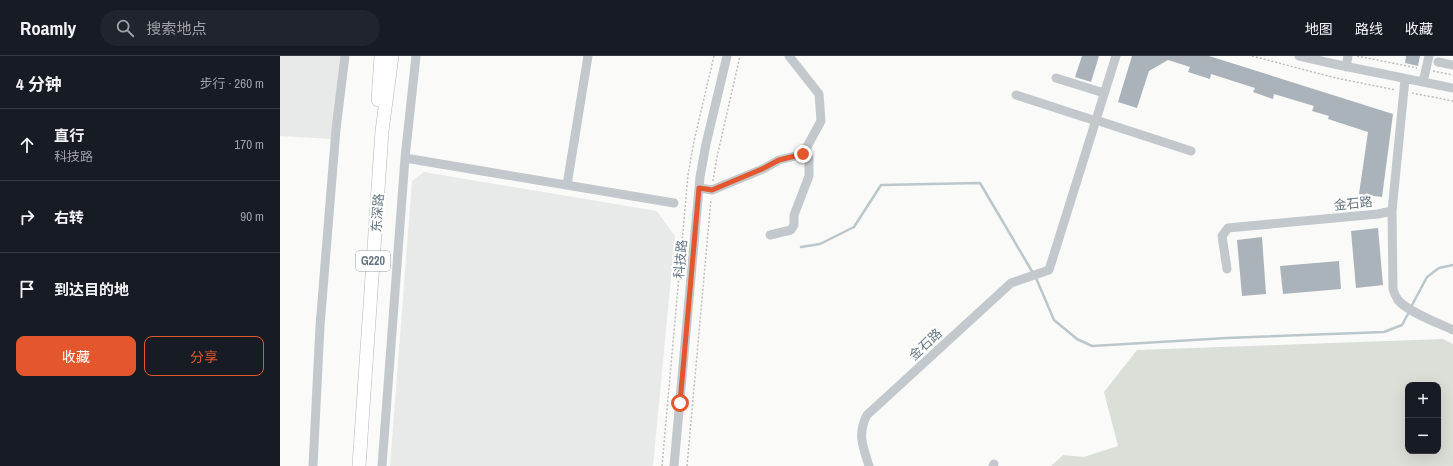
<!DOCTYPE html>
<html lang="zh">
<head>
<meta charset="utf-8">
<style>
  :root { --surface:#171b24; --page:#20242c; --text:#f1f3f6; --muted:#9ea1a6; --line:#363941; --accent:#e4572e }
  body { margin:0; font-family:"Archivo Narrow","Noto Sans SC",sans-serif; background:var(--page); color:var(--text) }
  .controls { position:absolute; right:12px; bottom:12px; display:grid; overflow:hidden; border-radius:8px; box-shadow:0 4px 16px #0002 }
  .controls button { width:36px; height:36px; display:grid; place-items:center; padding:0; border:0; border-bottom:1px solid var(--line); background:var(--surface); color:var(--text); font:20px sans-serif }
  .stop { position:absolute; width:12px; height:12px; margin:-9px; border:3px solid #e4572e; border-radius:50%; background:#fff }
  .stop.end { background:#e4572e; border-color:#fff; box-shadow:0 1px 4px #0008 }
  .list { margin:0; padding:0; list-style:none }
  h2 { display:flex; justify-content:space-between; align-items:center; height:52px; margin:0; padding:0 16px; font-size:17px }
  h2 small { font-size:13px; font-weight:400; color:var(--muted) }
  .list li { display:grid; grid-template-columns:26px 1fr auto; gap:12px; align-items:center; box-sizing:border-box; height:72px; padding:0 16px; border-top:1px solid var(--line) }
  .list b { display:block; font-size:15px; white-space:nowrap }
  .list p { margin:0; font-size:13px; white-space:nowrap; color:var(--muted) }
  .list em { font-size:13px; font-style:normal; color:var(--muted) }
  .actions { display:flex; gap:8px; padding:12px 16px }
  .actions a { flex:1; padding:9px 0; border:1px solid var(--accent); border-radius:8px; text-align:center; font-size:14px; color:var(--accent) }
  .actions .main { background:var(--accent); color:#fff }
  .icon { flex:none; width:22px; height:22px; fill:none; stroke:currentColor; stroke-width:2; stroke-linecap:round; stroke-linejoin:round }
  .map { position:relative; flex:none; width:1173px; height:410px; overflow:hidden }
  header { display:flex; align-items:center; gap:24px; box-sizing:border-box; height:56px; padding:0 20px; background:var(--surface); border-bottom:1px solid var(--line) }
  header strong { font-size:19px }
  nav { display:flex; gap:22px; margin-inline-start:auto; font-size:14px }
  .search { width:280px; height:36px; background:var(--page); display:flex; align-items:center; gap:10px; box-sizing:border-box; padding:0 14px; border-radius:22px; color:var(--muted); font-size:15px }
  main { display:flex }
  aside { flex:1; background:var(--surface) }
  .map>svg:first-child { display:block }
</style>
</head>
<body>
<header>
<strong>Roamly</strong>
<div class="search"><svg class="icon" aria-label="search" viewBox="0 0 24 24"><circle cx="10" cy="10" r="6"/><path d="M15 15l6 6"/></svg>搜索地点</div>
<nav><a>地图</a><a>路线</a><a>收藏</a></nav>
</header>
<main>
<aside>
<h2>4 分钟<small>步行 · 260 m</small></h2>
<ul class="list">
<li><svg class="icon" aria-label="ahead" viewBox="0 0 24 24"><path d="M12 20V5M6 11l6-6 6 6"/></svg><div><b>直行</b><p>科技路</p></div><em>170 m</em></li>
<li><svg class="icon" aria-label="right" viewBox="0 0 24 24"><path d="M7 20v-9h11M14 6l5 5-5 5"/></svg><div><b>右转</b></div><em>90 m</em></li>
<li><svg class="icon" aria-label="arrive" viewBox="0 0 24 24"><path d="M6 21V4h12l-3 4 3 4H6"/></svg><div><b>到达目的地</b></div></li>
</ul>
<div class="actions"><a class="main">收藏</a><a>分享</a></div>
</aside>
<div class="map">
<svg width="1173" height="410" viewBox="0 0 1173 410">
  <rect width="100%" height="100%" fill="#fafaf8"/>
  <path fill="#e8e9e9" d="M0,0H61L51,83L0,80Z
    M144,116L377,155L395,180L373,410H110L132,125Z"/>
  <path fill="#dadfd7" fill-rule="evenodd" d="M1163,283L1173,288V410H771L783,399L804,401L838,390L824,336L857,294ZM1128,329H1158V395H1128Z"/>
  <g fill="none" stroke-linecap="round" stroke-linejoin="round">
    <path stroke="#bbc7cb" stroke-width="2.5" d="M521,191L540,188L574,171L601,129L700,127L753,217
      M756,222L774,264L797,283L812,290L947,282L1104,276L1122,269L1129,256
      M1131,251L1147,221L1159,212L1173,209"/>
  </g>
  <path fill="#aab3b9" d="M802,0H819L811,26L795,21Z
    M852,0H929L1113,58L1102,141L1079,138L1088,76L1048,63L1049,60L1032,55L1034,50L994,38L993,43L973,36L975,32L931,18L930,23L908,16L910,11L888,4L869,15L857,52L838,46Z
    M1126,0H1140L1138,10L1125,7Z
    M1098,172L1103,229L1076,232L1071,175Z
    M982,181L986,238L962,240L957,184Z
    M1059,205L1061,233L1003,238L1000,210Z"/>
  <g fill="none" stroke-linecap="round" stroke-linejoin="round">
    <defs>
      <path id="highway" d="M98,44L101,0
        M79,410L102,75L112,0"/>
    </defs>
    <use href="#highway" stroke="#b4b9bd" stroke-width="14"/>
    <path stroke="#bbbfc2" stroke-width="1.5" stroke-dasharray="2 2" stroke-linecap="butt" d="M972,0L1056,22L1116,34
      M1077,0L1137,12
      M1153,15L1173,19
      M1132,37L1173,45
      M433,125L437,101L460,0
      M382,410L408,119L414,85L434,0
      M407,410L431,143"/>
    <path stroke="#c3c8cc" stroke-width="9" d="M1019,0L1059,9L1173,32
      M1158,6L1173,9
      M1066,11L1068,0
      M776,22L824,37
      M1143,26L1149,0
      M736,39L810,63
      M822,66L911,95
      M125,102L394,147
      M287,129L308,0
      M419,132L432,134L483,113L499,104L523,98L541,65L539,38L509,0
      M1112,155L1113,233C1114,237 1116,241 1118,244C1128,256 1158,267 1173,274
      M490,179L511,174L514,169V159L529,120V102L523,98
      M947,213L942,180L948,172L1098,158L1112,155L1125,23
      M33,410L40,270L56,73L65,0
      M102,410L125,102L136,0
      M394,410L420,121L426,88L447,0
      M589,410C583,391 577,378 587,359L731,227L769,214L836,0
      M713,410L714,408"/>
    <use href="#highway" stroke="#fff" stroke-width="13"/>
  </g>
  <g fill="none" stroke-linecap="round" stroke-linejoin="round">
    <path stroke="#e4572e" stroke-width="5" d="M400,347L419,132L432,134L482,113L499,104L523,98"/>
  </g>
  <g text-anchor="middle" stroke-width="4" stroke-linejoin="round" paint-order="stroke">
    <rect fill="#fff" stroke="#939fa8" stroke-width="1" x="76" y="195" width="34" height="20" rx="3"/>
    <g font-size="12" font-weight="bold" fill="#657683">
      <text x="93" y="209">G220</text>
    </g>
    <g font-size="13" fill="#657683" stroke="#fff">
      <text transform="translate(1073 147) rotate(-6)" y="5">金石路</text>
      <text transform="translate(97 157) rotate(-86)" y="5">东深路</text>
      <text transform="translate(400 203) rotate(-85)" y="5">科技路</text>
      <text transform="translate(645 288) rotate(-43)" y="5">金石路</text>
    </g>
  </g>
</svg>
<div class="controls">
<button>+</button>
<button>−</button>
</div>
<div class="stop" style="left:400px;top:347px"></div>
<div class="stop end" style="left:523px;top:98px"></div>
</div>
</main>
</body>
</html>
